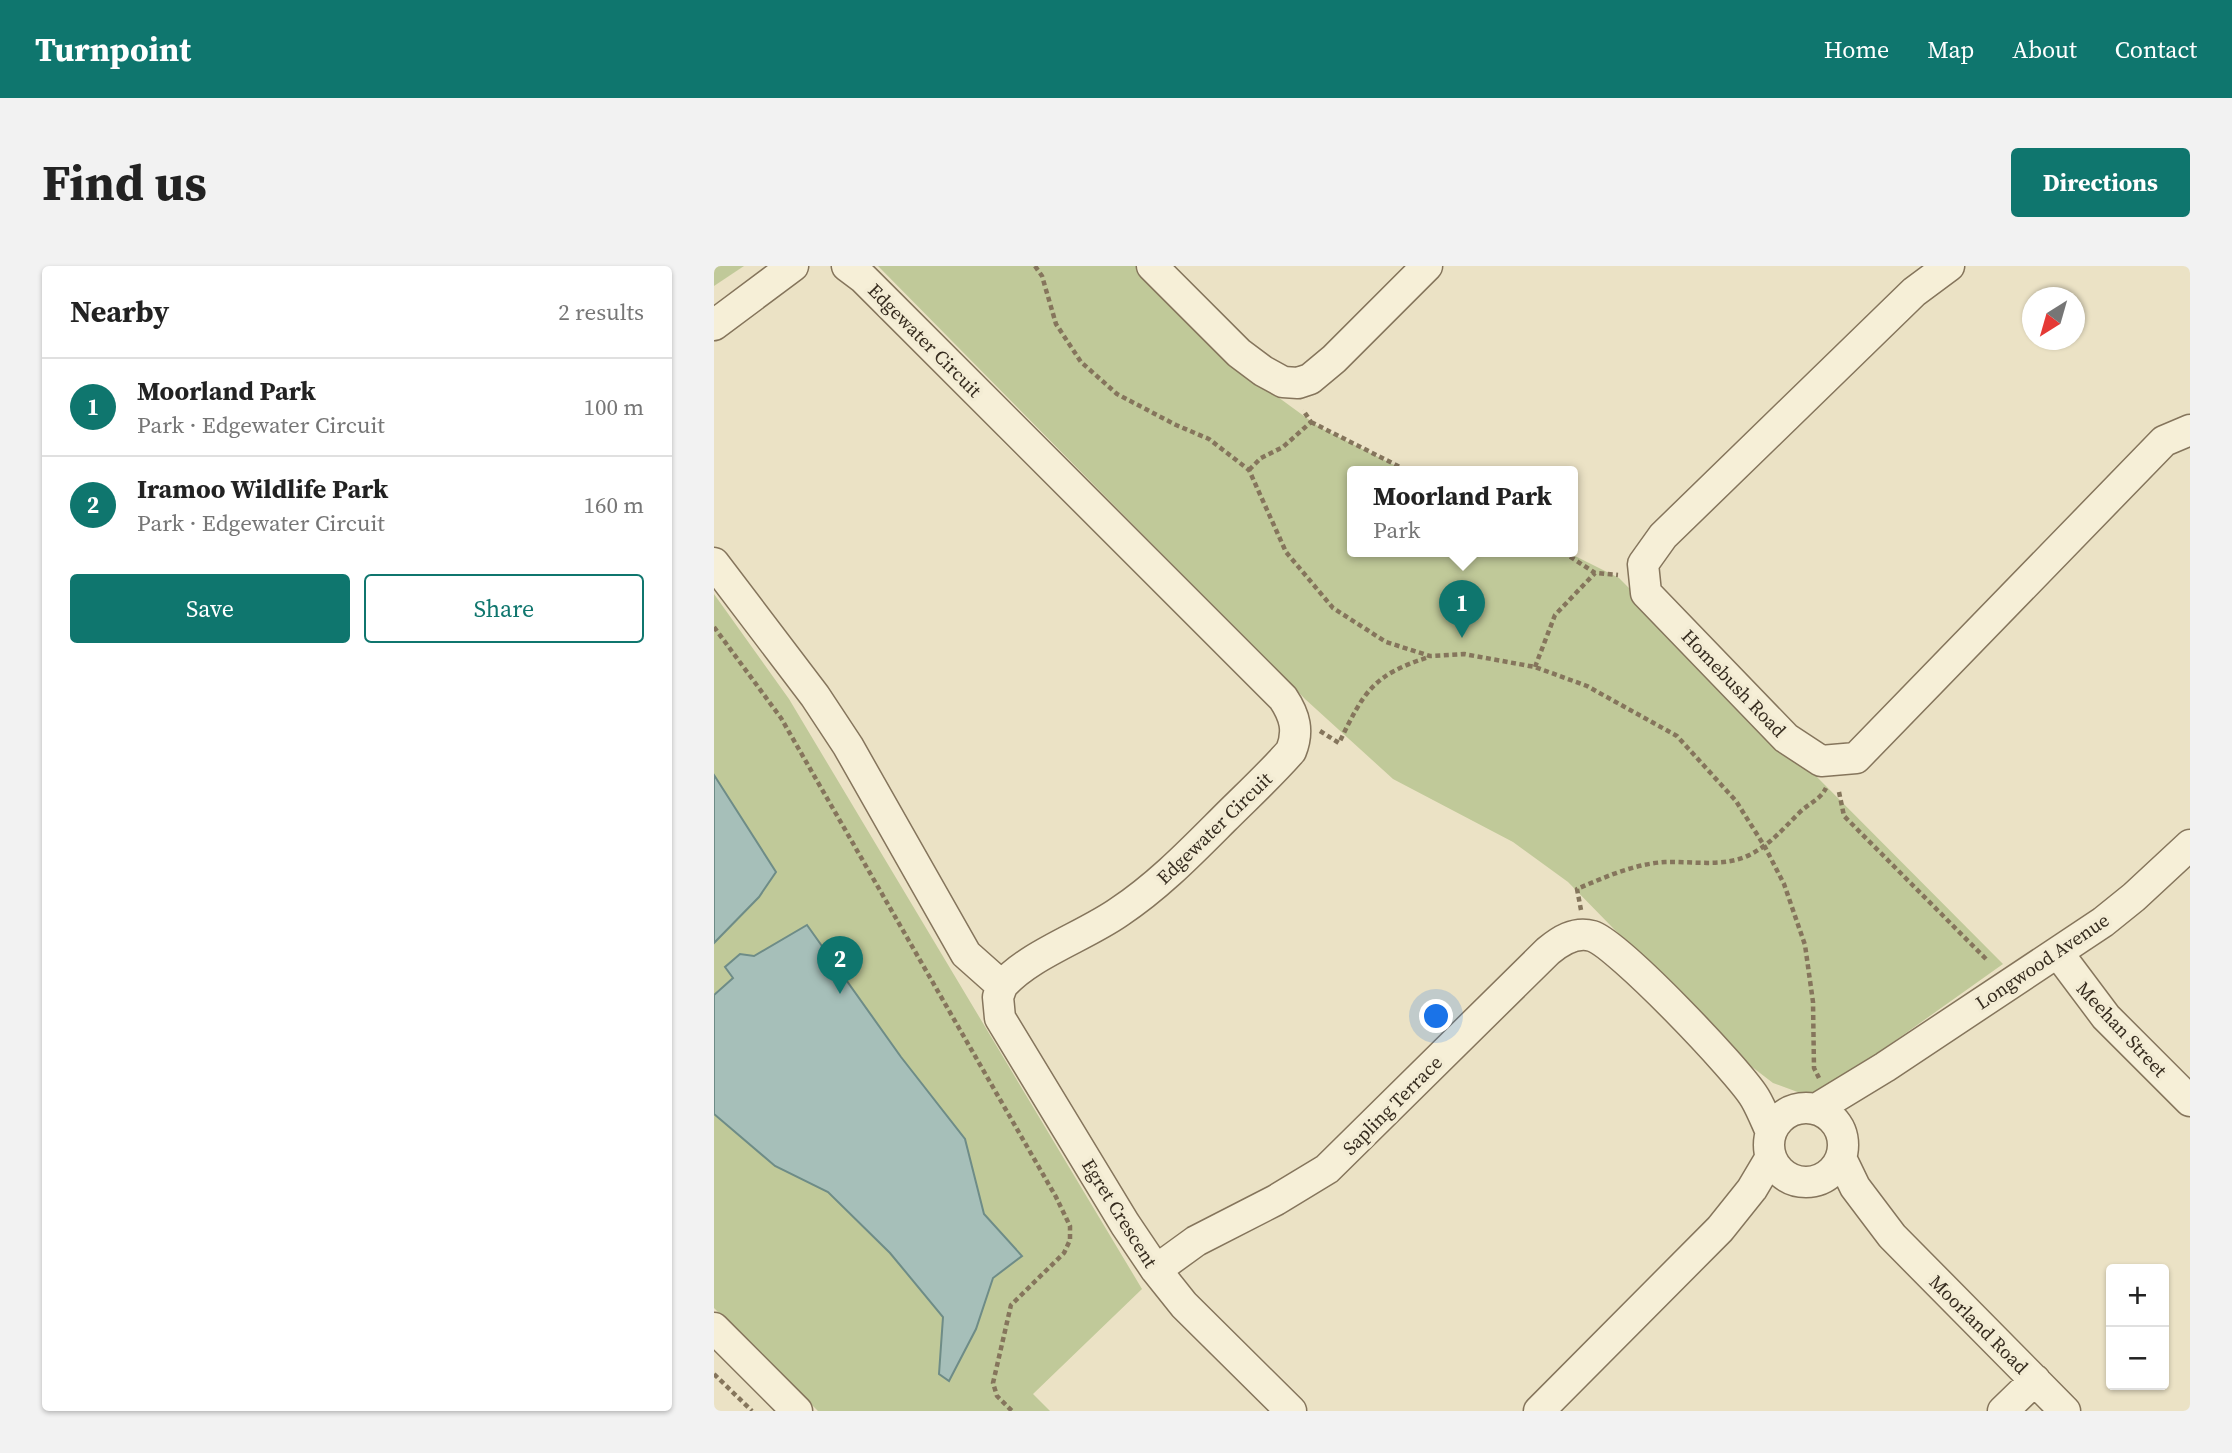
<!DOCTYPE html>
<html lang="en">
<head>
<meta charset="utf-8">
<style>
  :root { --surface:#fff; --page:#f2f2f2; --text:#222; --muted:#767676; --line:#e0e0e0; --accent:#0f766e }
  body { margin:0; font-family:"Source Serif 4",serif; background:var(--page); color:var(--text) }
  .controls { position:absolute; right:21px; bottom:21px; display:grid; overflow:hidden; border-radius:7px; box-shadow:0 2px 5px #0004 }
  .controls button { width:63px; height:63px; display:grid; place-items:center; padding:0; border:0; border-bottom:2px solid var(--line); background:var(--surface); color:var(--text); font:35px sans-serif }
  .compass { position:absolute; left:1308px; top:21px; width:63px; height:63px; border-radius:50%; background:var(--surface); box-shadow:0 2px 5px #0004; rotate:217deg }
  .you { position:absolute; left:723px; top:751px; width:24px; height:24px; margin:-18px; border:5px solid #fff; border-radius:50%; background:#1a73e8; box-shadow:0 0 0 10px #1a73e833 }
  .badge { display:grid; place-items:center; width:46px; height:46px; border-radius:50%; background:var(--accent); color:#fff; font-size:23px; font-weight:700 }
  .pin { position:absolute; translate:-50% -58px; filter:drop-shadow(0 2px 4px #0008) }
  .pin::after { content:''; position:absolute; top:37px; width:24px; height:21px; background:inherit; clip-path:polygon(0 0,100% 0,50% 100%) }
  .popup { position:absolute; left:633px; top:200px; width:231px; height:91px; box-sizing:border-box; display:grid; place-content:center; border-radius:7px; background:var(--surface); filter:drop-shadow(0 2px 5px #0005); font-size:23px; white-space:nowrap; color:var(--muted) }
  .popup b { font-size:26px; color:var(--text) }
  .popup::after { content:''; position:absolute; left:50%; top:100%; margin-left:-14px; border:14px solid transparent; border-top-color:var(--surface) }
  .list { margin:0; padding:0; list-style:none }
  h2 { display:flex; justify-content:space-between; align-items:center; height:91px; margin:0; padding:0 28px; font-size:30px }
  h2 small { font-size:23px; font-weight:400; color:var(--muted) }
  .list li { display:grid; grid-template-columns:46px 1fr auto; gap:21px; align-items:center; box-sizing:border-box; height:98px; padding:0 28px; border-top:2px solid var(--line) }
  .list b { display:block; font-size:26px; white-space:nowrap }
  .list p { margin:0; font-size:23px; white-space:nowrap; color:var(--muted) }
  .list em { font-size:23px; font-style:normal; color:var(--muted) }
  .actions { display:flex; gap:14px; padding:21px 28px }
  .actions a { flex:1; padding:16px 0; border:2px solid var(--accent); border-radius:7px; text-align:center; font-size:24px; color:var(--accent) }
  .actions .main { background:var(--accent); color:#fff }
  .map { position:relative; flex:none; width:1476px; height:1145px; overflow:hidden; border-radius:7px }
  header { display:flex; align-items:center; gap:42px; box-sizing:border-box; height:98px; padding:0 35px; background:var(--accent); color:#fff }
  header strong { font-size:33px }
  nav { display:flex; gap:38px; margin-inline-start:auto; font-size:24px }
  .intro { display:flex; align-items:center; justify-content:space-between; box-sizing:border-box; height:168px; padding:0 42px }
  h1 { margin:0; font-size:49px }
  .button { padding:18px 32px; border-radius:7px; background:var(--accent); color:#fff; font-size:24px; font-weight:700 }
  main { display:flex; gap:42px; padding:0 42px }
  aside { flex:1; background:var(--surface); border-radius:7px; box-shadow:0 2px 5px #0004 }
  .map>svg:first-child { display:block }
</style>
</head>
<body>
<header>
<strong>Turnpoint</strong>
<nav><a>Home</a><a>Map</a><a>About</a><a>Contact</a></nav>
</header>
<div class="intro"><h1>Find us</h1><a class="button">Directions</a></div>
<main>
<aside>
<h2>Nearby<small>2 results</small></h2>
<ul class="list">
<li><span class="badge">1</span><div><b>Moorland Park</b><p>Park · Edgewater Circuit</p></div><em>100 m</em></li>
<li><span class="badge">2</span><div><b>Iramoo Wildlife Park</b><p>Park · Edgewater Circuit</p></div><em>160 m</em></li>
</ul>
<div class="actions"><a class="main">Save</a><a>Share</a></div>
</aside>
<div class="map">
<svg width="1476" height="1145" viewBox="0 0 1476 1145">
  <rect width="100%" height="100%" fill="#ebe2c5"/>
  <path fill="#c0c999" d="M0,0H30L0,20Z
    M164,0H429L550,121L605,161L694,206H638V286H853L905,312L1289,698L1168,784L1118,823L1089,828L1059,817L1025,791L854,616L799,576L679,513L591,433Z
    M0,328L75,433L428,1023L319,1128L336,1145H104L0,1042Z"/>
  <path fill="#a6bfb9" stroke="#6e8c87" stroke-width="2" d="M0,509L62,606L45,631L0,677Z
    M93,659L187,791L251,873L270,948L308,990L279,1012L262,1063L235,1115L225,1108L229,1051L176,987L114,926L61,900L0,848V729L19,712L11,701L26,688L40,690Z"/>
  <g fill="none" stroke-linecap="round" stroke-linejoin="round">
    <defs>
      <path id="street" d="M438,0L525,87L549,105L569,116L584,117L596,113L620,93L713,0
        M1235,0L1200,26L949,270L929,298L932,327L1072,472L1107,495L1142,492L1450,175L1476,164
        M0,59L79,0
        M0,297L101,430L134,480L252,688L288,720C314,689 371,670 405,646C444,620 476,587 509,554C532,531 556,509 577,485C585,465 581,450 569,432L149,12L133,0
        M1344,687L1392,751L1476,835
        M288,720L284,731L286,752L411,958L442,1004L470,1039L577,1145
        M1055 879a37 37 0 1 1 74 0a37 37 0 1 1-74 0Z
        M1102,843L1171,801L1389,656L1420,631L1476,579
        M1127,892L1141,921L1178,970L1351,1145
        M442,1004L482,975L562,934L613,903L834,685C846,675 861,665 878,670C903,677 1025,805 1041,832C1047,842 1052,855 1057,866
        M0,1062L83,1145
        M825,1145L1006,963L1038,923L1057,891
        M1289,1145L1321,1114"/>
    </defs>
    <use href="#street" stroke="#85755c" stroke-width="33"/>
    <path stroke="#85755c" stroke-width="4.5" stroke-dasharray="5 3.5" stroke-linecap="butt" d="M321,0L328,10L342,58L367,96L403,128L462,159L495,173L535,204L572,286L619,342L672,376L716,390L750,388L821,401L873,420L963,470L1022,535L1051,581L1070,618L1091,679L1099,736L1100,802L1105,812
      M597,156L696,206
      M535,204L547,192L569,181L597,156L589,144
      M849,286L881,307L904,309
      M0,361L67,452L342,931L356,960V974L350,987L297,1039L279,1117L283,1130L298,1145
      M821,401L841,349L881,307
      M606,465L625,477C650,426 658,409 715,391
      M1125,526L1130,550L1272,693
      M867,644L863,623C891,611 920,598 951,596C977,595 1006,601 1031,591C1054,581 1068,564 1085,547C1095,537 1106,534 1112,522
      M0,1108L38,1145"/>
    <use href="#street" stroke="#f6efd7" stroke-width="30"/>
  </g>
  <g text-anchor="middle" stroke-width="7" stroke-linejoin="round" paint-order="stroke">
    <g font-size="19" fill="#362c1f" stroke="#f3ecd4">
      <text transform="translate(211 74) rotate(45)" y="7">Edgewater Circuit</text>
      <text transform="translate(1020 417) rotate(46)" y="7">Homebush Road</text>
      <text transform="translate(500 562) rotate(-44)" y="7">Edgewater Circuit</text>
      <text transform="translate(1328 695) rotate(-34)" y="7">Longwood Avenue</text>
      <text transform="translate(1408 763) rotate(47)" y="7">Meehan Street</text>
      <text transform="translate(678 839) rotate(-45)" y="7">Sapling Terrace</text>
      <text transform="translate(406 947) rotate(58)" y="7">Egret Crescent</text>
      <text transform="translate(1265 1058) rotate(45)" y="7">Moorland Road</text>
    </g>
  </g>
</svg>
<div class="controls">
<button>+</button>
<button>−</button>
</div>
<svg class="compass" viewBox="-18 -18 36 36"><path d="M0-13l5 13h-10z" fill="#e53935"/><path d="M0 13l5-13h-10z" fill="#767676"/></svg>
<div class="you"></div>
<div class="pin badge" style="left:748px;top:372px">1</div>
<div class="popup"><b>Moorland Park</b>Park</div>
<div class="pin badge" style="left:126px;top:728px">2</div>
</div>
</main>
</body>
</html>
